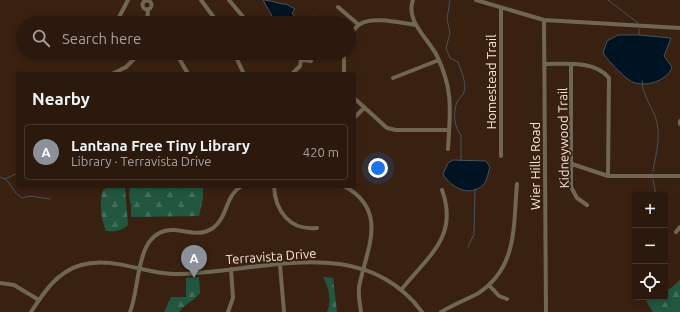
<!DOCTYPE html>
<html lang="en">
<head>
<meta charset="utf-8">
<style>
  :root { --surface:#2b190d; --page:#332216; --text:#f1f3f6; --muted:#a6a09d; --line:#47382e; --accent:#8c9099 }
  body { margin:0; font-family:Ubuntu,sans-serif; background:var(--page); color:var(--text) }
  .controls { position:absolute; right:12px; bottom:12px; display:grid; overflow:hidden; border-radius:4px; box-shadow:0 2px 6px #0003 }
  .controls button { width:36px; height:36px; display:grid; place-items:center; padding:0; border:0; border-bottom:1px solid var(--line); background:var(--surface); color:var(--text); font:20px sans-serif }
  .you { position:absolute; left:378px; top:168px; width:14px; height:14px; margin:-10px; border:3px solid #fff; border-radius:50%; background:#1a73e8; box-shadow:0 0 0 6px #1a73e833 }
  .badge { display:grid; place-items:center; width:26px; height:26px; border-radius:50%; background:var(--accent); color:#fff; font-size:13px; font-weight:700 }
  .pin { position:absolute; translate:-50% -33px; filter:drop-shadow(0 1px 2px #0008) }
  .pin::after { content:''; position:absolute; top:21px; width:14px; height:12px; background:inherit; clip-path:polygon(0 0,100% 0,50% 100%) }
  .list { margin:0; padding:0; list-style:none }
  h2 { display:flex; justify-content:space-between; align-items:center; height:52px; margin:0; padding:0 16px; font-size:17px }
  h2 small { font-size:13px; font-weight:400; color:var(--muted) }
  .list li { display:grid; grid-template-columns:26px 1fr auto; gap:12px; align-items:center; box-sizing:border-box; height:56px; margin:0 8px 8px; padding:0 8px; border:1px solid var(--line); border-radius:4px }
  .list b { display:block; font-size:15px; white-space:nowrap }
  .list p { margin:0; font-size:13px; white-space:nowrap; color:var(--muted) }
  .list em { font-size:13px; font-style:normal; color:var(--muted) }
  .icon { flex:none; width:22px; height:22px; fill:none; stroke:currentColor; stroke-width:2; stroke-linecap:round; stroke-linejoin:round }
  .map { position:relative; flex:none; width:680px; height:312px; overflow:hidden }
  .search { position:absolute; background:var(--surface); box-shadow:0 2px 6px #0003; left:16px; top:16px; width:340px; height:44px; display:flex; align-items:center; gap:10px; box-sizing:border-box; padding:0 14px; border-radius:22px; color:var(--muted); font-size:15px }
  .panel { position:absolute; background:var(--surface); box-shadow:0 2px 6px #0003; left:16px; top:72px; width:340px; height:116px; border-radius:4px }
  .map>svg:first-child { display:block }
</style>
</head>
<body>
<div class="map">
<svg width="680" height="312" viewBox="0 0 680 312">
  <defs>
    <pattern id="forest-firs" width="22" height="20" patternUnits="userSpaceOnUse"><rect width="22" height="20" fill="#22563f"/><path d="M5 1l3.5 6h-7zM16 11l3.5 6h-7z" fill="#436e5a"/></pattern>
  </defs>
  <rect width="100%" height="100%" fill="#392111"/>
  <path fill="url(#forest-firs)" d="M111,186L125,187L128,225C123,231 113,232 106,231C101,220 99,201 103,190Z
    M130,186H203V198L199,216L131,217V206L129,194Z
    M199,277L200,293C194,301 185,304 179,312H164L171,297H186V278Z
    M323,277L333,278L337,312H327C332,300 329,288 323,277Z
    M680,280V312H653L646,301L652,297H665V291L671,288Z"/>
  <path fill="#001322" stroke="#4a525a" d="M263,0C271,0 282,5 286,4L295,9L292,13L297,20L314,16V23H276Z
    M618,35H639L671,38L664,56L672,67C667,82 642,89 629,80C621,74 609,62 603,53L607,41Z
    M453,160L486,161L490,167C488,173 487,181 483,185C470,198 450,187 443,174L448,163Z"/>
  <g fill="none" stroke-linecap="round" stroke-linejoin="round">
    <path stroke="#4a525a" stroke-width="1" d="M450,0L447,19L450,33L446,48L450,58L458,62C461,71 467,83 464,92C463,96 458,99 457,102C453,111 454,128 461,135V161
      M608,0L638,23
      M639,29V34
      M642,81C643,95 650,104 655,116C662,134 656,153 653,171
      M0,177L5,179L18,173
      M5,179C12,184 13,193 22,198L30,196L50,199
      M653,180L656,195
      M468,247L474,234L475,189"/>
    <path stroke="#716653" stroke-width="4" d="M201,0L218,23
      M229,0L244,18V23
      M413,0C405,21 428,38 437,56C454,91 450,112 448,149
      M476,0L544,20L680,28
      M142.5 5a4.5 4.5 0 1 1 9 0a4.5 4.5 0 1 1-9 0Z
      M338,7L359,25
      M501,8V156
      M544,20L546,312
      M116,23L128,0
      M147,23L148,9
      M349,36C352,32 356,27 360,24C374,16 400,23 416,25
      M55,53L59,54L62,53
      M176,53L188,74
      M234,53L244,74
      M302,60L311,61
      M545,64C565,64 595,60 609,78L608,176
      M571,64V187L577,198L587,205
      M112,74L126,67L140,53
      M292,74L300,66L302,53
      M344,74V53
      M393,78L439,60
      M354,98L387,128L396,130H449
      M354,118L364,108
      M680,121V124
      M572,164L608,176H680
      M274,186C275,211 290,231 317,228
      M344,186C390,211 366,250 359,287C358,296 360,304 361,312
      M676,232L680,227
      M280,265L284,312
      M0,283L14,285L39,300
      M489,285L499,296L507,299
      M401,290C428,256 459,237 442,190
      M31,312C44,292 57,272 81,265C111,256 143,273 174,274C258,274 361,230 422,312
      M130,312C141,286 134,229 174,230C189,231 199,237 213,228C228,217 225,195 242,186
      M228,312L233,298L231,269
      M441,312C453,305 465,300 477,294C518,268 513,227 517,184"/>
  </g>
  <g text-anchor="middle" stroke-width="4" stroke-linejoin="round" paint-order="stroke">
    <g font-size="13" fill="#f7e6dc" stroke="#392111">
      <text transform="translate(491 82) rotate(-90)" y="5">Homestead Trail</text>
      <text transform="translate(563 138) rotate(-91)" y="5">Kidneywood Trail</text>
      <text transform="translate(535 166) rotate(-90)" y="5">Wier Hills Road</text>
      <text transform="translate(271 256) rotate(-4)" y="5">Terravista Drive</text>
    </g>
  </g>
</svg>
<div class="controls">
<button>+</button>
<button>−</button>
<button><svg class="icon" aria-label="locate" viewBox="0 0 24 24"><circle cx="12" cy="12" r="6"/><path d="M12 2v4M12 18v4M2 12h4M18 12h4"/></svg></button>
</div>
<div class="you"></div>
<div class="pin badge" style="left:194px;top:278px">A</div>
<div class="search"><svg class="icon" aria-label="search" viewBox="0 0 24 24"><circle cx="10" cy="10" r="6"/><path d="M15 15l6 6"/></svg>Search here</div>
<section class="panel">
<h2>Nearby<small></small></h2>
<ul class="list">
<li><span class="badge">A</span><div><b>Lantana Free Tiny Library</b><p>Library · Terravista Drive</p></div><em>420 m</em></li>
</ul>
</section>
</div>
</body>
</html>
